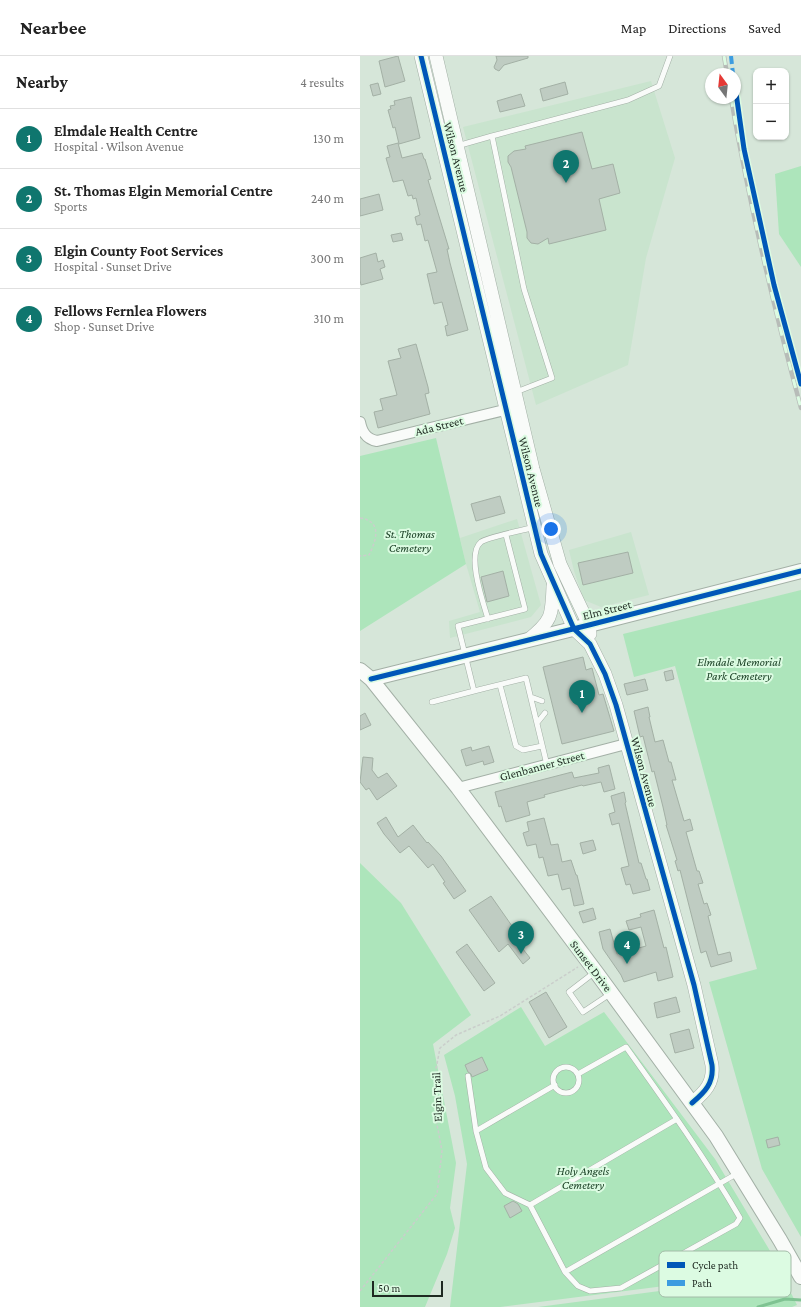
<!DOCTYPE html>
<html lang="en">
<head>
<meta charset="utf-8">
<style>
  :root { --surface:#fff; --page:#f6f6f6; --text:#222; --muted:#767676; --line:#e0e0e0; --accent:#0f766e }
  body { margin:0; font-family:"Crimson Pro",serif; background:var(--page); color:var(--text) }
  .controls { position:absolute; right:12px; top:12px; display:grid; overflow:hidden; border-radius:8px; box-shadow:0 1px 3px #0004 }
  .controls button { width:36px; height:36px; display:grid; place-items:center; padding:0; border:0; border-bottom:1px solid var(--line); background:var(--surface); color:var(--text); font:20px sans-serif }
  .compass { position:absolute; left:345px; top:12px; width:36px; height:36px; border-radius:50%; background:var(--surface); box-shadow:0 1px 3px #0004; rotate:345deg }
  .scale { position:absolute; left:12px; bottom:10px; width:71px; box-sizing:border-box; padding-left:4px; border:2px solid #1e2921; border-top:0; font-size:11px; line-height:14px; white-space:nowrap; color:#1e2921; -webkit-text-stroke:3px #dcfbe2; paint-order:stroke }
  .you { position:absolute; left:191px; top:473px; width:14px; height:14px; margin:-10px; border:3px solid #fff; border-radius:50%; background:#1a73e8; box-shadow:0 0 0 6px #1a73e833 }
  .badge { display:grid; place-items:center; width:26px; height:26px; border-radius:50%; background:var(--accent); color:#fff; font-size:13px; font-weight:700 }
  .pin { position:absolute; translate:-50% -33px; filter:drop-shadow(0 1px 2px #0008) }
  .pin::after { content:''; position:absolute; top:21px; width:14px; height:12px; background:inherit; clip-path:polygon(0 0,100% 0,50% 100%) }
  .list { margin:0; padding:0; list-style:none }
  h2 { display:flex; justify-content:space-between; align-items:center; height:52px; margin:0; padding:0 16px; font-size:17px }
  h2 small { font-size:13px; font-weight:400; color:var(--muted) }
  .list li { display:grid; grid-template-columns:26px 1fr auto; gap:12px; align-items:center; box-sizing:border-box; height:60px; padding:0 16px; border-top:1px solid var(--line) }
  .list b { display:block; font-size:15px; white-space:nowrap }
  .list p { margin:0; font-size:13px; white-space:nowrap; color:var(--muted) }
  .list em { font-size:13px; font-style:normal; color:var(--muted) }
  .map { position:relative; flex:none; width:441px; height:1251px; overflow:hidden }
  header { display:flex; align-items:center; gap:24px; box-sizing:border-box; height:56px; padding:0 20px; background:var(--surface); border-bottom:1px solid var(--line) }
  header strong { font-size:19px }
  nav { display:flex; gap:22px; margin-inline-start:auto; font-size:14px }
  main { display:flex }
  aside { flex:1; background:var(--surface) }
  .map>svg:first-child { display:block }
</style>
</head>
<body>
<header>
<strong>Nearbee</strong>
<nav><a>Map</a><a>Directions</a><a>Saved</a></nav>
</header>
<main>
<aside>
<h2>Nearby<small>4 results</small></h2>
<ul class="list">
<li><span class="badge">1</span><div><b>Elmdale Health Centre</b><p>Hospital · Wilson Avenue</p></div><em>130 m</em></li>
<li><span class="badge">2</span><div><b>St. Thomas Elgin Memorial Centre</b><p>Sports</p></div><em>240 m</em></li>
<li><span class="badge">3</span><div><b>Elgin County Foot Services</b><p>Hospital · Sunset Drive</p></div><em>300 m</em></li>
<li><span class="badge">4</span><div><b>Fellows Fernlea Flowers</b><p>Shop · Sunset Drive</p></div><em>310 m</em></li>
</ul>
</aside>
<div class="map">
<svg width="441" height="1251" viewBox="0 0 441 1251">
  <rect width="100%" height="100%" fill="#d6e6d9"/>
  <path fill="#c9e4ce" d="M291,25L315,102L286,202L268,309L176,349L103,71Z
    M157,463L181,549L171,561L90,582L89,565L120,556L106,508L100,482Z
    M271,476L289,539L241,551L224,544L214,515L209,494Z"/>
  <path fill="#ade5bb" d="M441,110V211L419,178L415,118Z
    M76,382L106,508L0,575V400Z
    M441,534V1181L402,1113L349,926L397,913L315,610L274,621L263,578Z
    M0,807L41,847L111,959L73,988L96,1107L90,1152L95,1172L87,1198L65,1251H0Z
    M161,951L185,990L244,956L355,1103L422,1215L140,1251H90L107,1108L95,1040L84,999Z
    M422,1219L437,1249L432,1251H178Z"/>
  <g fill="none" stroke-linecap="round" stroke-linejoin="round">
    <path stroke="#7fc392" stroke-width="3" d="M398,1251L425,1243L441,1244"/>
  </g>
  <path fill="#bfccc2" stroke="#a3b0a5" d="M38,0L45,25L25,31L19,5Z
    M136,0H168V2L144,9L139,15L135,13L134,11L137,4Z
    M205,26L208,38L183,45L180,33Z
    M18,27L21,38L13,40L10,29Z
    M161,38L165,50L140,56L137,45Z
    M51,41L60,82L39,88L35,71L33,72L28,54L31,53L30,50L35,49L34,45Z
    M222,76L232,113L253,108L260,137L239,143L246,174L189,188L188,182L178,188L171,187L167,182V176L151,111L148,106V100L154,95L166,93L165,90Z
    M38,87L42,102L62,97L64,103H65L71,123L68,124L89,193H87L90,207L108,274L87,280L85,270L88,269L82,246L74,248L67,218L77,216L68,184L65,185L61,168L57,169L55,161L60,159L56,142L53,143L52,139L48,140L43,124L33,126L26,102L30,101L27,90Z
    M19,138L23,154L0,160V143Z
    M41,177L43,184L33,186L31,179Z
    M16,197L18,206L23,204L25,211L20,213L23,223L1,229L0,224V202Z
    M56,288L68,331L69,337L65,338L70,358L18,372L14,356L23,354L20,343L37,339L28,305L41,302L38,293Z
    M140,440L145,457L116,465L111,448Z
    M268,496L273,517L223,529L218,507Z
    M143,515L149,540L127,546L121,521Z
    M223,601L226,614L232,612L239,639L243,638L254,675L202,688L183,611Z
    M312,614L314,623L306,625L304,616Z
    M285,623L288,634L267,639L264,628Z
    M288,651L290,661H289L295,686L303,684L309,706H311L316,724H312L324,765L330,763L333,774L326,776L337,815H339L343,827L338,828L344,848L347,847L351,859L348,860L358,899L370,896L372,905L351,911L346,895L341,897L320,814L318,815L315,805L317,804L306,769H307L303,751L294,715L292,716L283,680L280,681L274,655Z
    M5,657L11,669L0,674V660Z
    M129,690L134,706L124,709L123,705L106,710L101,694L111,691L112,695Z
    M3,701L13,702L12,714L18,722L27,717L37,730L17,744L9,732L6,734L0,726Z
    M249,709L255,733L244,736L241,726L223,730L222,729L184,739L185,741L167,746L170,759L146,766L141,750L139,751L135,736L212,716L214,722L239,717L238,712Z
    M264,736L266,746L265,747L279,807H281L286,823H287L290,834L273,838L270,828L266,829L261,812L269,810L259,767L252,769L249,758L255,756L251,740Z
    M26,761L38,781L53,769L67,787L68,786L81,800L106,835L94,843L83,827L85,826L73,808L68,812L49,790L40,797L24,778L17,767Z
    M184,762L191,789L198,788L202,806L211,804L216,819H217L224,848L214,850L210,832L202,834L198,818L188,820L183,801L179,802L176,788L167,790L163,777L169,775L167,766Z
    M233,784L236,794L223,798L220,787Z
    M131,840L159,880L155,883L170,902L163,908L148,888L139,896L109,854Z
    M233,852L236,863L223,867L219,856Z
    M294,854L304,892L306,891L313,921L298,925L296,916L264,926L261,919L243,893L239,876L250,873L257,898L286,890L281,871L269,874L266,865L281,861L280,858Z
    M107,888L135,927L124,935L96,896Z
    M186,936L207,971L189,982L169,946Z
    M316,941L320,956L297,962L294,947Z
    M329,973L334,992L315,997L310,978Z
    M122,1001L128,1014L112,1021L111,1018L108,1016L105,1009Z
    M418,1081L420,1089L408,1092L406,1084Z
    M153,1145L158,1148L162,1155L150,1162L144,1150Z"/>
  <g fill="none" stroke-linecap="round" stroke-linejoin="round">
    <defs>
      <path id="service" d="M132,80L268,44L299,30L310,0
        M97,90L132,80L164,233L192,322L156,336
        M146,479L165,553L98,570L114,635L166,622L187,709
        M128,563C123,546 106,498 121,486C128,481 164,474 175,471
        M140,629L156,690L163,694L182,690
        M171,641L182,645
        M72,646L114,635
        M177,667L185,657
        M235,916L209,936L223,956L250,938
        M193 1024a13 13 0 1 1 26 0a13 13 0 1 1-26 0Z
        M108,1020L116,1075L126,1112L145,1137L170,1149L205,1216L218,1230L230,1235L261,1232L376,1168L380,1162C346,1103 306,1047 266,991L218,1018
        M116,1075L195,1029
        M170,1149L317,1063
        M205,1216L378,1117"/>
      <path id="minor" d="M0,366C2,376 6,383 17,385L153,352
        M98,732L266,688"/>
      <path id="tertiary" d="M61,0L181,498L214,573L230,588L245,618L256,649L334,929L352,1009C354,1027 345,1036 332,1047
        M76,0L173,413L200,508L229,569L230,578
        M168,584C192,565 192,560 193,530"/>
      <path id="secondary" d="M0,614L11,623L98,732L236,916L356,1080L420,1184L441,1221
        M11,623L229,569L441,515"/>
    </defs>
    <use href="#service" stroke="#a3b0a6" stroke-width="6"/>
    <use href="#minor" stroke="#a3b0a6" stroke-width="12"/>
    <use href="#tertiary" stroke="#a3b0a6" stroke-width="14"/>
    <use href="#secondary" stroke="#a3b0a6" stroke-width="16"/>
    <path stroke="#cacecb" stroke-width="1.5" stroke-dasharray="3 2" stroke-linecap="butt" d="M0,462C23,465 16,485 9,499L0,500
      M0,1235L77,1138L82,1095L76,1063V1013L80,992L96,979L140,960L218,911"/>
    <use href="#service" stroke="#f9fbf9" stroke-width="5"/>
    <use href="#minor" stroke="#f9fbf9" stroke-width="10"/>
    <use href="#tertiary" stroke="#f9fbf9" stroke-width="13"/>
    <use href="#secondary" stroke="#f9fbf9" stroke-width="14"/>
    <defs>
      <path id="rail" d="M364,0L367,18
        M371,42C389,146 413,249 441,352"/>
    </defs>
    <use href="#rail" stroke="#b7bcb8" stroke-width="4.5"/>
    <use href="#rail" stroke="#dcfbe2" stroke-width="3" stroke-dasharray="9" stroke-linecap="butt"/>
    <path stroke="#3c9ce0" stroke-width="4" stroke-dasharray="8 4" stroke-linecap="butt" d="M371,0L373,18"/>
    <defs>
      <path id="cycleway" d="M61,0L181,498L214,573L230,588L245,618L256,649L334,929L352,1009C354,1027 345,1036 332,1047
        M375,30L384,93L414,229L441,328
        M11,623L229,569L441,515"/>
    </defs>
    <use href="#cycleway" stroke="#dcfbe2" stroke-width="8"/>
    <use href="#cycleway" stroke="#0057b8" stroke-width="5"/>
  </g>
  <g text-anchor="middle" stroke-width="4" stroke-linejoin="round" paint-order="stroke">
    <g font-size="12" fill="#1e2921" stroke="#dcfbe2">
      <text transform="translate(96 101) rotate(76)" y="4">Wilson Avenue</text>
      <text transform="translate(79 370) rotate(-14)" y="4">Ada Street</text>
      <text transform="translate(171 416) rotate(76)" y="4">Wilson Avenue</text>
      <text transform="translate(247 554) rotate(-14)" y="4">Elm Street</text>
      <text transform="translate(182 710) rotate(-15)" y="4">Glenbanner Street</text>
      <text transform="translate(284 716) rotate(75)" y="4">Wilson Avenue</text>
      <text transform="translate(231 910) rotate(53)" y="4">Sunset Drive</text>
      <text transform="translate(77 1041) rotate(-92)" y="4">Elgin Trail</text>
    </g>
    <g font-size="12" font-style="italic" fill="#1a4025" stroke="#dcfbe2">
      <text x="50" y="482">St. Thomas<tspan x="50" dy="14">Cemetery</tspan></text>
      <text x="379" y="610">Elmdale Memorial<tspan x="379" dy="14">Park Cemetery</tspan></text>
      <text x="223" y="1119">Holy Angels<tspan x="223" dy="14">Cemetery</tspan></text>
    </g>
  </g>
  <rect x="299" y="1195" width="132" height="46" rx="6" fill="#dcfbe2" stroke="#a3bca8" stroke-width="1"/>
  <rect x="307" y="1206" width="18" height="6" fill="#0057b8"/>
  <rect x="307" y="1224" width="18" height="6" fill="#3c9ce0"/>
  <g font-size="11" fill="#1e2921">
    <text x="332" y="1213">Cycle path</text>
    <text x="332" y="1231">Path</text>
  </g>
</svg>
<div class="controls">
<button>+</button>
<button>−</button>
</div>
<svg class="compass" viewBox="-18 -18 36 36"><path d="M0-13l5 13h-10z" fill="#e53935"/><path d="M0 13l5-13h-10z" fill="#767676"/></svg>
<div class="scale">50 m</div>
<div class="you"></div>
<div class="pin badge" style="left:222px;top:657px">1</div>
<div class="pin badge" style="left:206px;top:127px">2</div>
<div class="pin badge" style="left:161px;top:898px">3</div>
<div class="pin badge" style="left:267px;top:908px">4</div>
</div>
</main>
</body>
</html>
